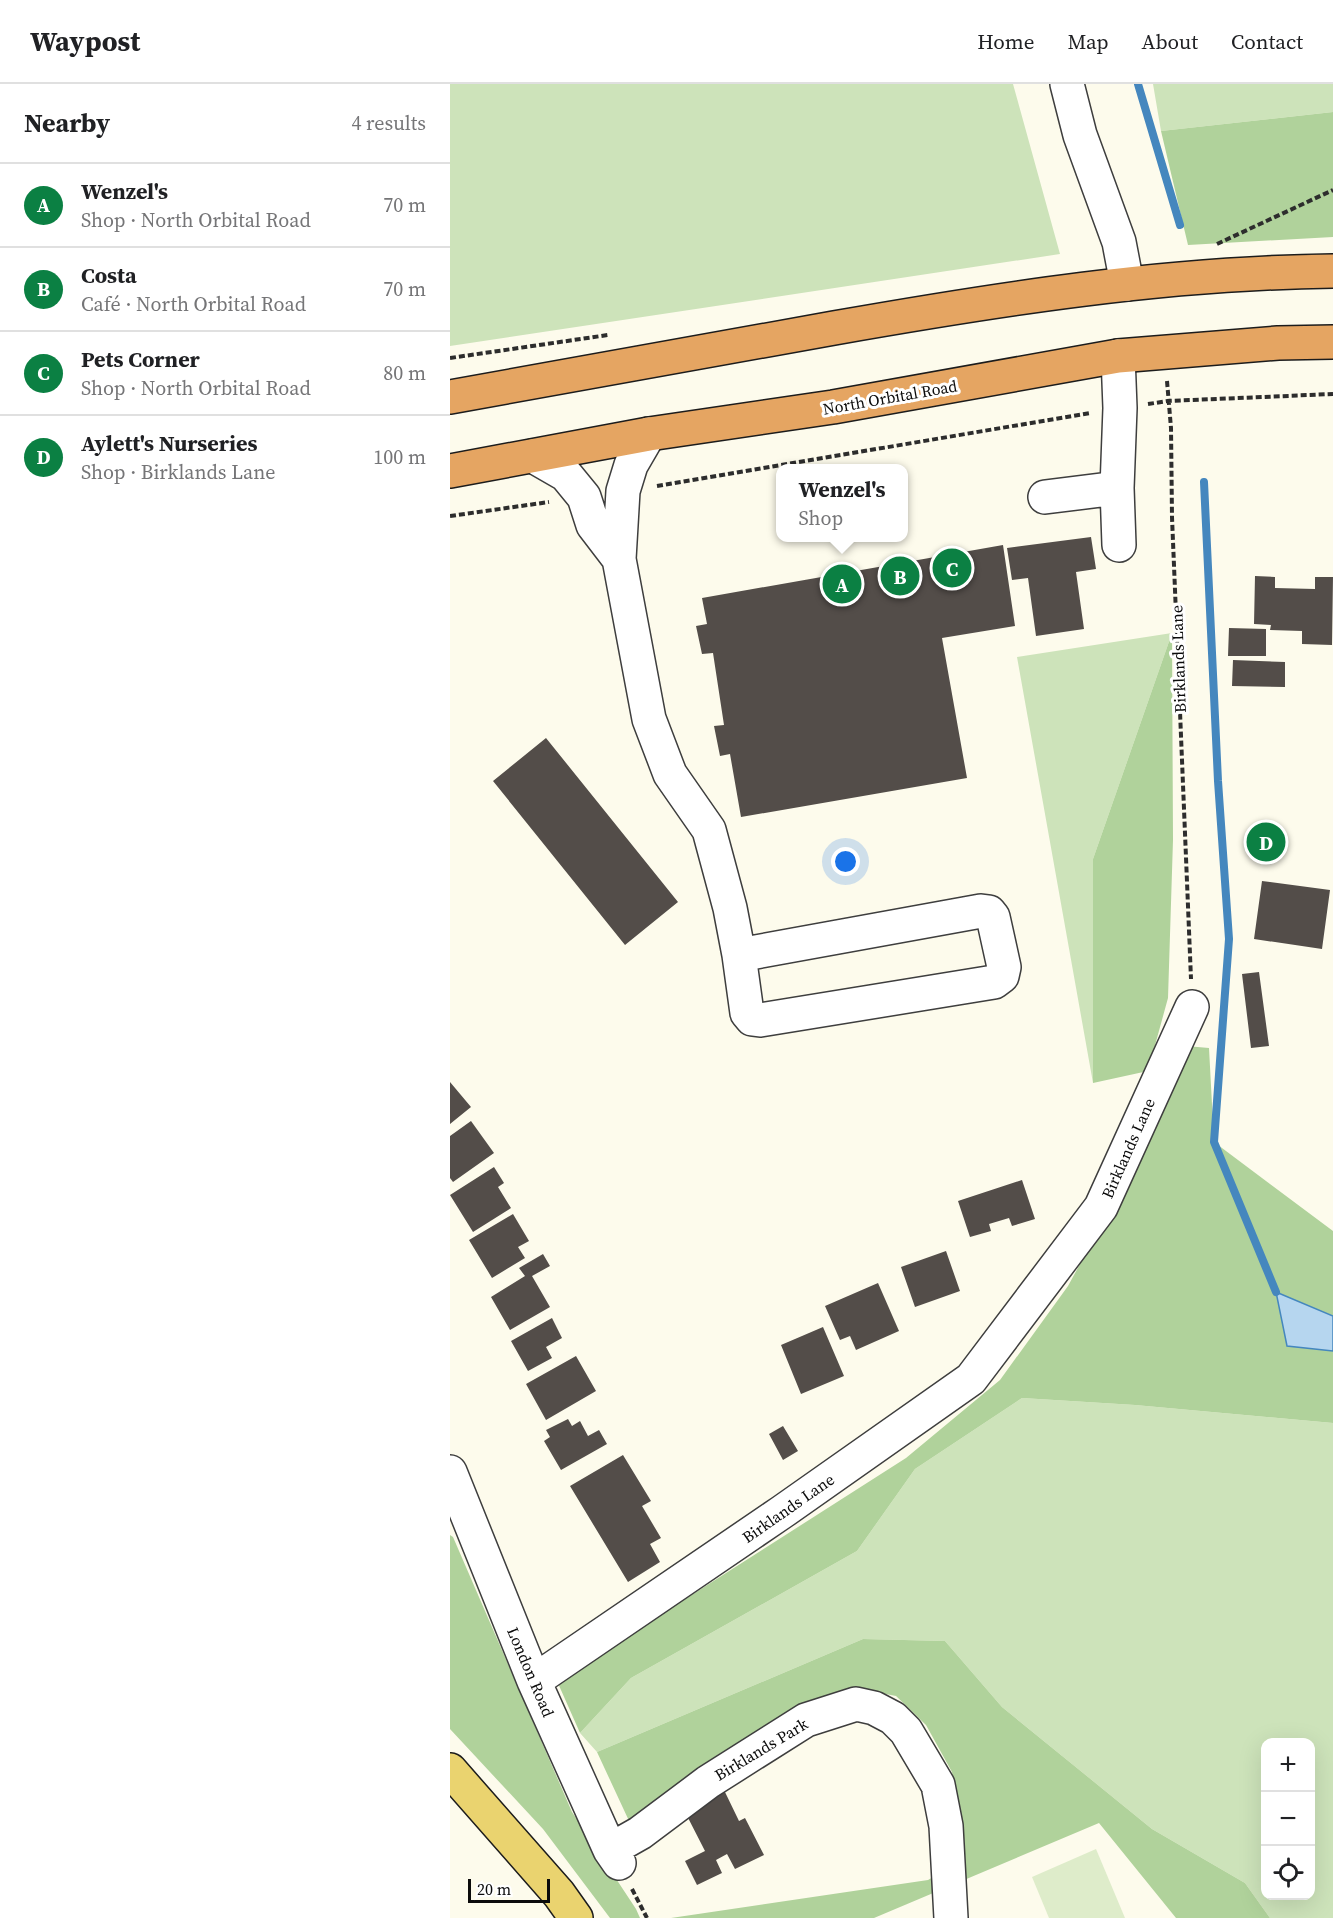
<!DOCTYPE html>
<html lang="en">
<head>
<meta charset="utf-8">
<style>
  :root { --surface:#fff; --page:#f2f2f2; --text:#202124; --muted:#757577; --line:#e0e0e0; --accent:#0b8043 }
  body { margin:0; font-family:"Source Serif 4",serif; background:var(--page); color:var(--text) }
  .controls { position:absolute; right:18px; bottom:18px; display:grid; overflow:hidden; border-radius:12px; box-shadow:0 6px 24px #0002 }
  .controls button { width:54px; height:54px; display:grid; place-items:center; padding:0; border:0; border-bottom:2px solid var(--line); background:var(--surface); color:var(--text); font:30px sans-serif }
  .scale { position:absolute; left:18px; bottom:15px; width:82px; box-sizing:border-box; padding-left:6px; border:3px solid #0b0b0b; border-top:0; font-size:16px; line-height:21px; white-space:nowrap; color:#0b0b0b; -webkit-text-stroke:4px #fff; paint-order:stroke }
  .you { position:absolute; left:396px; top:778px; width:21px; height:21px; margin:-15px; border:4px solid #fff; border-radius:50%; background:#1a73e8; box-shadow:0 0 0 9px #1a73e833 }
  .badge { display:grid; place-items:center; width:39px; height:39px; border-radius:50%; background:var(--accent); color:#fff; font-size:20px; font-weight:700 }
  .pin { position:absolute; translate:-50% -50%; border:3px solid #fff; box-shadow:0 2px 6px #0006 }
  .popup { position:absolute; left:326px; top:380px; width:132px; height:78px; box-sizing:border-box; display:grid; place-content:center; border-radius:12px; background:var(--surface); filter:drop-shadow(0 2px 4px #0005); font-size:20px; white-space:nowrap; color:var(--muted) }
  .popup b { font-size:22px; color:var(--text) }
  .popup::after { content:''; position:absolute; left:50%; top:100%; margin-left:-12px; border:12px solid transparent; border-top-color:var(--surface) }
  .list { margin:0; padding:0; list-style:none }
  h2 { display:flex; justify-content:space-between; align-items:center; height:78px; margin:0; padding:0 24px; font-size:26px }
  h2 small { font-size:20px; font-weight:400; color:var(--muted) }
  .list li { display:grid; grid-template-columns:39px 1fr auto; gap:18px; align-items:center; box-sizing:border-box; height:84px; padding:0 24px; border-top:2px solid var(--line) }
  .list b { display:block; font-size:22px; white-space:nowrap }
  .list p { margin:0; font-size:20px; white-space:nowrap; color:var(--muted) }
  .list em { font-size:20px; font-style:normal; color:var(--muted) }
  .icon { flex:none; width:33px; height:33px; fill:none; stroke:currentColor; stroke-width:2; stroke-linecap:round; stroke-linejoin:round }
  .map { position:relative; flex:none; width:883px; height:1834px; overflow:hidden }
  header { display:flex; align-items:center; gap:36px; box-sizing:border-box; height:84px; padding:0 30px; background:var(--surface); border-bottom:2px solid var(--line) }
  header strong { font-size:28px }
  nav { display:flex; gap:33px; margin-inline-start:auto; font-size:21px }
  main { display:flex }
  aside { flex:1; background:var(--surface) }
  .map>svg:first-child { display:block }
</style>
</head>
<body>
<header>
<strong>Waypost</strong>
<nav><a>Home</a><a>Map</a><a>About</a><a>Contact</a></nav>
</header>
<main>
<aside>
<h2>Nearby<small>4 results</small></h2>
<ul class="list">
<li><span class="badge">A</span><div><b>Wenzel's</b><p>Shop · North Orbital Road</p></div><em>70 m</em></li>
<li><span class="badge">B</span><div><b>Costa</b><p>Café · North Orbital Road</p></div><em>70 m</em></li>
<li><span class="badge">C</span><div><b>Pets Corner</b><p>Shop · North Orbital Road</p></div><em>80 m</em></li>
<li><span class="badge">D</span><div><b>Aylett's Nurseries</b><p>Shop · Birklands Lane</p></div><em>100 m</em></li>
</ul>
</aside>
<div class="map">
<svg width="883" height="1834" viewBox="0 0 883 1834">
  <rect width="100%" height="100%" fill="#fdfbec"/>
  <path fill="#cde3ba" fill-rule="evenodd" d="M0,0H563L610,170L0,262Z
    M703,0H883V28L711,47Z
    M722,549L643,775V999L567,573Z
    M572,1314L685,1321L883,1339V1834H820L795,1799L702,1745L552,1623L495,1557L413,1555L147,1668L130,1649L181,1594L407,1467L465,1385ZM816,1658H860V1812H816Z"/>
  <path fill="#b0d29b" d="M883,28V153L738,161L711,47Z
    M722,549L723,756L718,914L698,987L643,999V775Z
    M736,962L759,964L764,1058L883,1147V1339L685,1321L572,1314L465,1385L407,1467L181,1594L130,1649L107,1597L456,1374L550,1296L618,1202L702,1048Z
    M0,1451L3,1453L122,1728L186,1825L190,1834H160L93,1745L0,1645Z
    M413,1555L495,1557L552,1623L702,1745L795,1799L820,1834H726L649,1739L424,1834H221L478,1796L514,1775L502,1688L476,1641L446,1612L410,1605L180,1739L147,1668Z"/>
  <path fill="#deecca" d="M646,1765L675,1834H599L582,1793Z"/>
  <path fill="#b6d6ef" stroke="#4587be" stroke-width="1.5" d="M826,1208L883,1232V1267L837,1262Z"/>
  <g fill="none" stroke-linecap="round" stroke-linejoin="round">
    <path stroke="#4587be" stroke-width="8" d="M688,0L730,141
      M754,398L768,697L779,855L764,1058L826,1208"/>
  </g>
  <path fill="#534d49" d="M641,453L646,485L626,488L634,545L586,552L578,494L562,496L557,464Z
    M553,461L565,542L492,554L517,694L291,733L280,670L270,672L264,642L274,641L263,569L252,570L246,542L257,540L252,514Z
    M805,492L825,493V504L865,505V493H883L882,561L852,560V547L820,546L821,541L804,540Z
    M779,544L816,545V572H778Z
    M783,576L835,578V603L782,602Z
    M96,654L228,818L175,861L43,697Z
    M812,797L880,806L872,865L804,855Z
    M809,888L819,962L801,964L792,890Z
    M0,998L21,1023L0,1040Z
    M21,1037L44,1069L3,1098L0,1094V1052Z
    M44,1083L54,1099L48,1103L61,1124L23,1148L0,1111Z
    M572,1096L585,1135L562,1142L559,1134L539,1140L541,1147L520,1153L508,1117Z
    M63,1130L79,1157L68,1163L75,1174L42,1194L19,1156Z
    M496,1167L510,1207L465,1223L451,1183Z
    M93,1170L100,1182L82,1192L100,1223L60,1246L41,1213L75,1192L69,1184Z
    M428,1199L449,1247L406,1266L400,1252L390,1256L375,1222Z
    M102,1234L112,1254L96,1263L102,1274L78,1287L61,1257Z
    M373,1243L394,1292L351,1310L331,1261Z
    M126,1272L146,1307L96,1336L76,1300Z
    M118,1335L122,1342L130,1337L138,1352L149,1346L157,1360L111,1386L94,1357L100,1353L96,1346Z
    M333,1342L348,1367L333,1376L319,1350Z
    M173,1371L201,1417L192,1422L211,1454L200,1460L210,1478L178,1498L120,1402Z
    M274,1706L289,1737L295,1734L314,1771L285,1785L277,1770L266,1776L272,1789L247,1801L235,1777L255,1767L234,1726Z"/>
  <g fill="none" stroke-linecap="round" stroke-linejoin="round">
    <defs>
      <path id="minor" d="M617,0L630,51L669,158L677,200
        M668,272L670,324L667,404L669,461
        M199,350L181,381L173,407L169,475L199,635L220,690L259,746L280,824L289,871L297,929L302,935L310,936L544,898L552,892L554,883L543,833L539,828L531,827L289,871
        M83,372L116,391L134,413L143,441L169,475
        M595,413L667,404
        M0,1388L84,1597L160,1766L169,1779
        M84,1597L332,1428L521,1295L651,1123L742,923
        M160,1766L190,1749L258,1698L356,1636L406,1620L424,1624L443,1634L456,1647L488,1701L496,1742L501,1834"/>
      <path id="major" d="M0,1686L109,1810L126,1834"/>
      <path id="highway" d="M0,313C128,290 256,267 384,244C549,215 715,189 883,187
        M0,387L199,350L383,323L668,272L828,259L883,258"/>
    </defs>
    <use href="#minor" stroke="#3e3e3e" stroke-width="36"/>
    <use href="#major" stroke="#1c1c1c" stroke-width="36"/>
    <use href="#highway" stroke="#1c1c1c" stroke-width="36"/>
    <path stroke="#2d2d2d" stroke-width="4" stroke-dasharray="6 3" stroke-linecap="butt" d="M767,160L883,106
      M0,274L158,251
      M717,297L721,344L722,433L741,895
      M698,320L718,317L883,310
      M207,402L640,329
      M0,432L99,418
      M182,1805L197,1834"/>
    <use href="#minor" stroke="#fff" stroke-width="33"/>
    <use href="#major" stroke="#ead36f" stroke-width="33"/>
    <use href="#highway" stroke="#e5a562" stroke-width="33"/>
  </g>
  <g text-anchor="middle" stroke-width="6" stroke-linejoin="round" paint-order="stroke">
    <g font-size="16" fill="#0b0b0b" stroke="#fff">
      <text transform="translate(440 313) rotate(-10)" y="6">North Orbital Road</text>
      <text transform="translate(728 575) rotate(-92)" y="6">Birklands Lane</text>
      <text transform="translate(678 1064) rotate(-66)" y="6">Birklands Lane</text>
      <text transform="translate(338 1424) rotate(-35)" y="6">Birklands Lane</text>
      <text transform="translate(81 1588) rotate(67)" y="6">London Road</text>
      <text transform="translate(311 1665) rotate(-31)" y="6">Birklands Park</text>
    </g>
  </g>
</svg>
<div class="controls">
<button>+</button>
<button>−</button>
<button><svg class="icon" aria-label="locate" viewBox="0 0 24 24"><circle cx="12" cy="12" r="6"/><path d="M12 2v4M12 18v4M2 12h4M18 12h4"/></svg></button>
</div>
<div class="scale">20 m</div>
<div class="you"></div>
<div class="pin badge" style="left:392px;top:500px">A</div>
<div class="popup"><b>Wenzel's</b>Shop</div>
<div class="pin badge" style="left:450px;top:492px">B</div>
<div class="pin badge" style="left:502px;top:484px">C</div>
<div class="pin badge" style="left:816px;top:758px">D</div>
</div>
</main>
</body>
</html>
